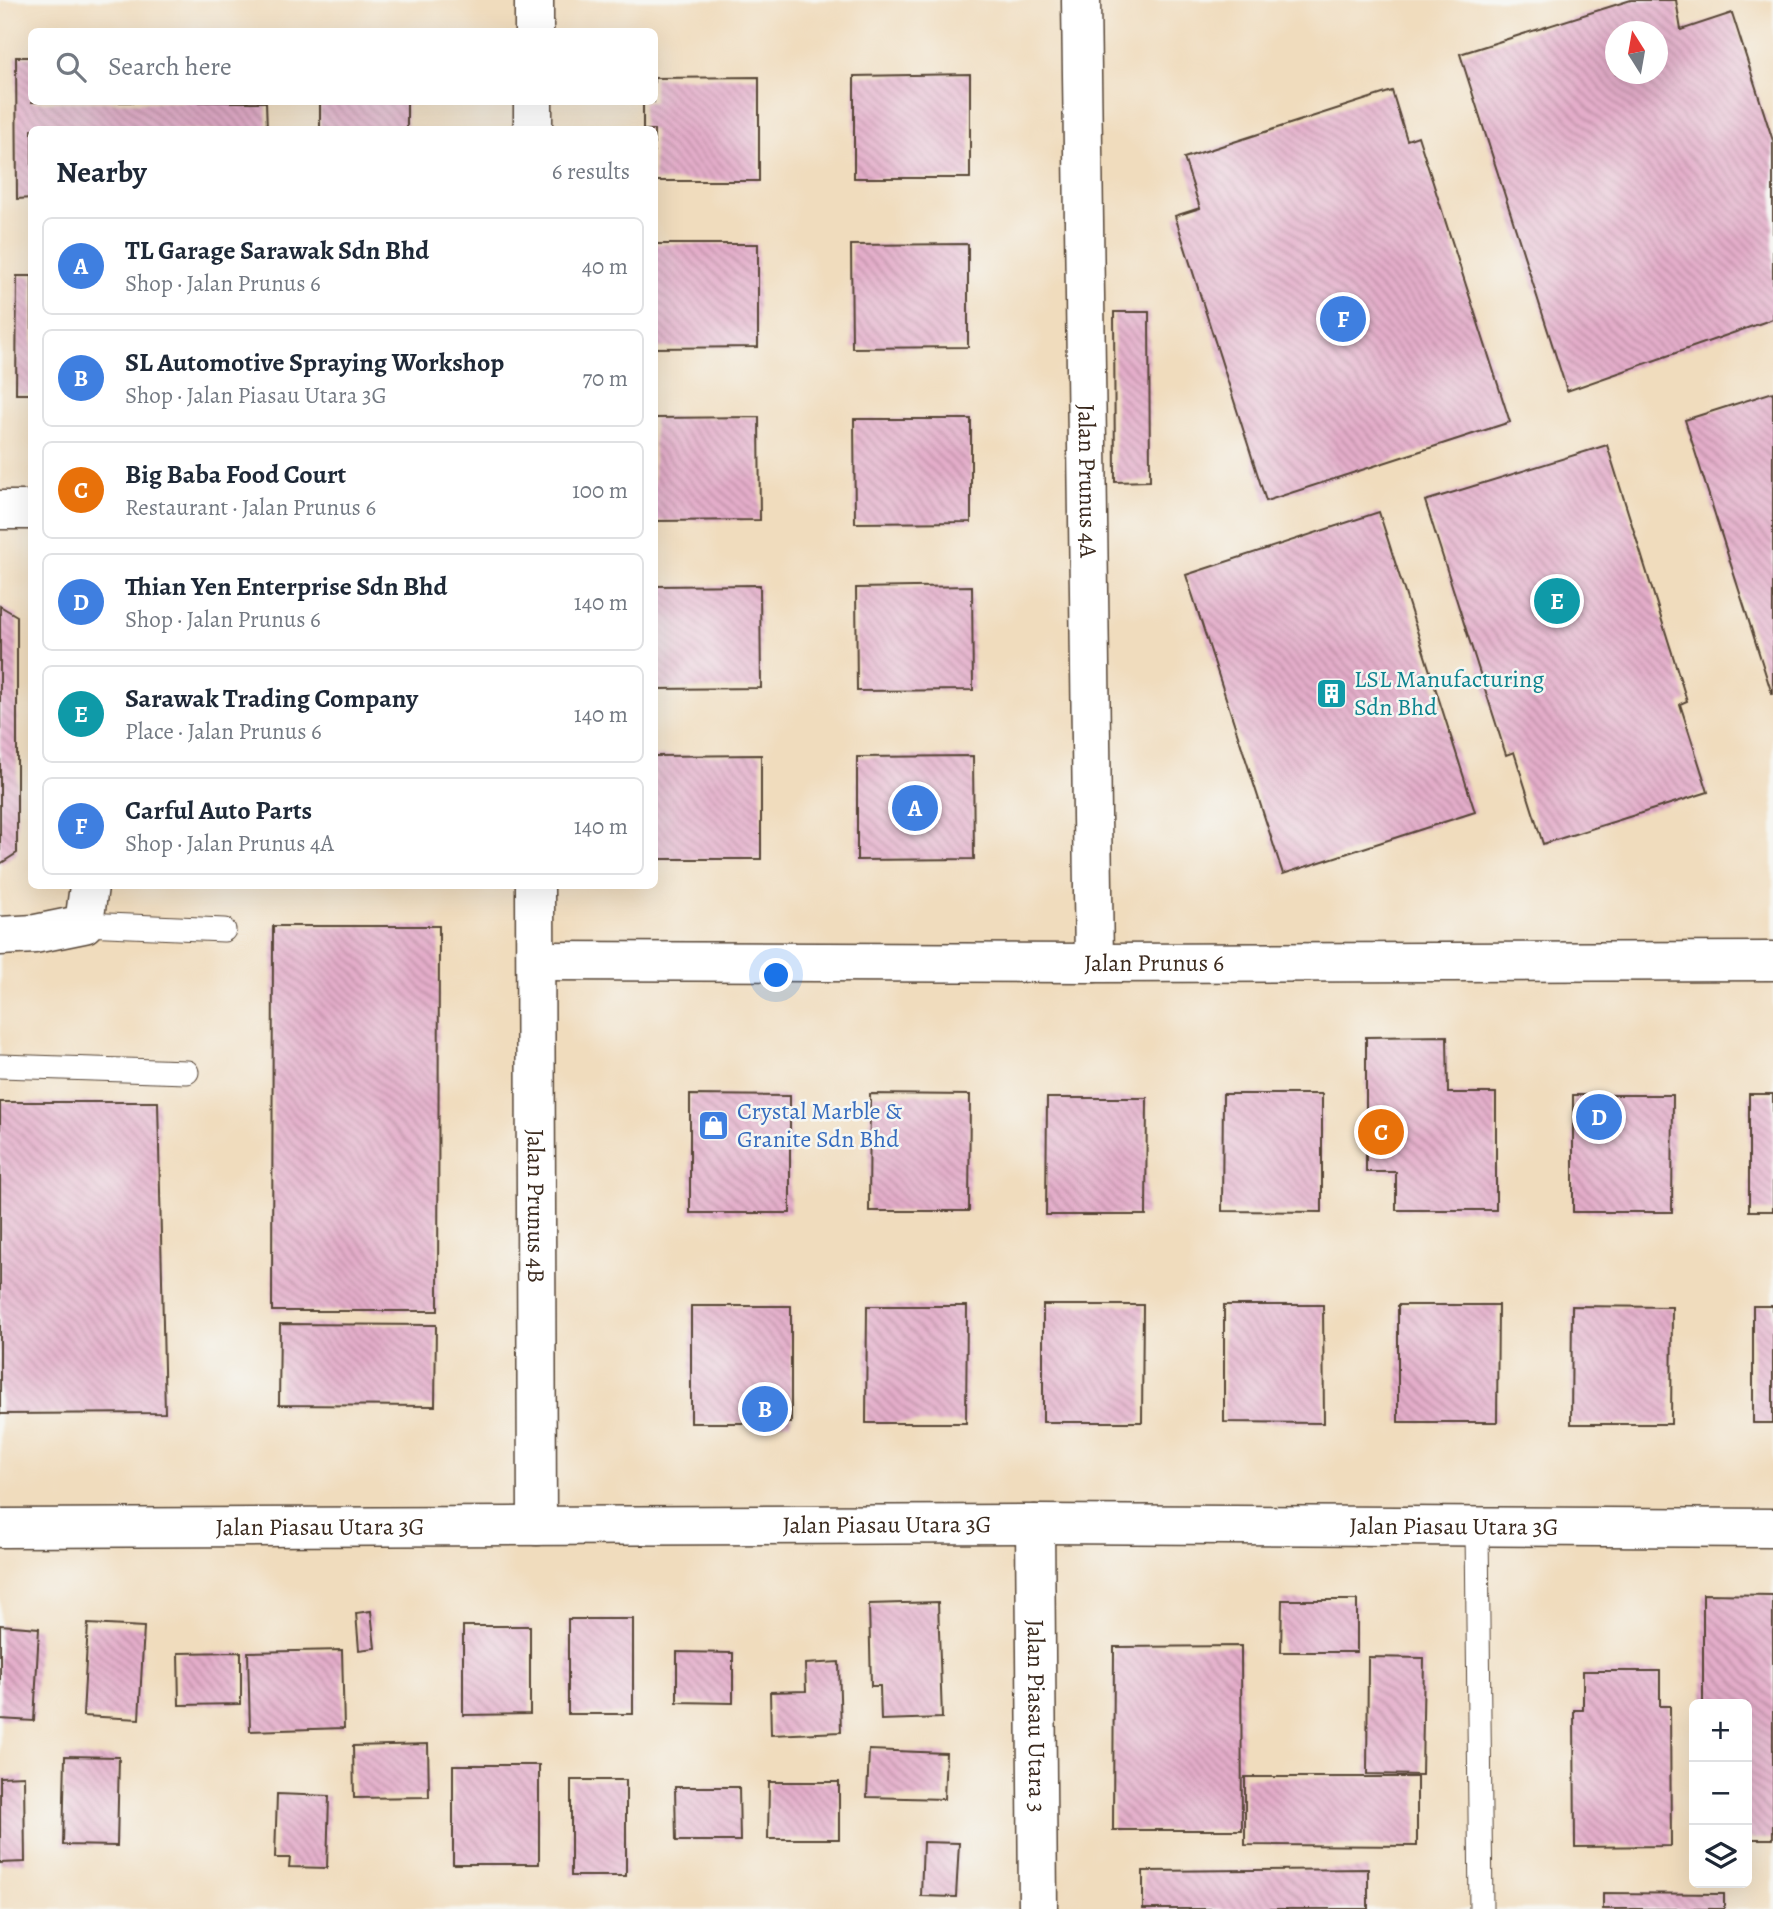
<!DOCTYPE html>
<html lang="en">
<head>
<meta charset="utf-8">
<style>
  :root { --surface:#fff; --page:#f6f6f7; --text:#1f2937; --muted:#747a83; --line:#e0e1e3; --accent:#111827 }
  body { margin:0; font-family:Alegreya,serif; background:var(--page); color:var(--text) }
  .controls { position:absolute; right:21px; bottom:21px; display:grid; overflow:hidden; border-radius:10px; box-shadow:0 7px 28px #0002 }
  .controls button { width:63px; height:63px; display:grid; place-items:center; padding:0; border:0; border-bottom:2px solid var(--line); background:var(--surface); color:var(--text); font:35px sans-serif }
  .compass { position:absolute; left:1605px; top:21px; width:63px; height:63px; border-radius:50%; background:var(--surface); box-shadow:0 7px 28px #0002; rotate:349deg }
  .you { position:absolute; left:777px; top:976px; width:24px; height:24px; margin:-18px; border:5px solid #fff; border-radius:50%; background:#1a73e8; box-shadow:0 0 0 10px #1a73e833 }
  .badge { display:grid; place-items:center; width:46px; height:46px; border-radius:50%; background:var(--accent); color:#fff; font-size:23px; font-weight:700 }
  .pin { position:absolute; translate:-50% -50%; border:4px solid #fff; box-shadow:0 2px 7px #0006 }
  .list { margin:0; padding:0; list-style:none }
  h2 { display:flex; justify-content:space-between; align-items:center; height:91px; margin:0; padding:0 28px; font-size:30px }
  h2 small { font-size:23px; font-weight:400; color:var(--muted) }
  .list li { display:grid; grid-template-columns:46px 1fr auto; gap:21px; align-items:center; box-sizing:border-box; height:98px; margin:0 14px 14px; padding:0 14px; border:2px solid var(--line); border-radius:10px }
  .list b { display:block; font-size:26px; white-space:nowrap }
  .list p { margin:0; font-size:23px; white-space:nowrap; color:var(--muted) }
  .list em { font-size:23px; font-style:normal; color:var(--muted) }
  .icon { flex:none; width:38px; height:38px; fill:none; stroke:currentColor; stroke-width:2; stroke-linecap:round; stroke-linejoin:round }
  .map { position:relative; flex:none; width:1773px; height:1909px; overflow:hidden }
  .search { position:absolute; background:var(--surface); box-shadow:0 7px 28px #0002; left:28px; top:28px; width:630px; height:77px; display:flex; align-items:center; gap:18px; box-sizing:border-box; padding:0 24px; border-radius:10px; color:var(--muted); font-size:26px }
  .panel { position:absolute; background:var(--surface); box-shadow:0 7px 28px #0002; left:28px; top:126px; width:630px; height:763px; border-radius:10px }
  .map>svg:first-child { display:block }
</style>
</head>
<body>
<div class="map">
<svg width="1773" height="1909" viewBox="0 0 1773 1909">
  <defs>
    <pattern id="building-back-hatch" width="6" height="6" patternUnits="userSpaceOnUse" patternTransform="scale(1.75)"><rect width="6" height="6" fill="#e4adca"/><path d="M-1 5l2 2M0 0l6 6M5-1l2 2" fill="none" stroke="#ba8da3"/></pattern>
  </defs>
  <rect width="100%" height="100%" fill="#f6f6f2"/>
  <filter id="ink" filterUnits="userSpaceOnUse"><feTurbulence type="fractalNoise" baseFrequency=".0143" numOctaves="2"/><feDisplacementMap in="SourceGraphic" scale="14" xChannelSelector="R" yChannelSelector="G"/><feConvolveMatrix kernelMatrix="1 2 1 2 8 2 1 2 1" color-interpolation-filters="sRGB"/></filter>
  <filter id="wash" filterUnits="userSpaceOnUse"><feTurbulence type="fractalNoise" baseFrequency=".00686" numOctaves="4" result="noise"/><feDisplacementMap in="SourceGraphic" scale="28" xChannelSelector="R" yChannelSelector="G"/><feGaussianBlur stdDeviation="1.57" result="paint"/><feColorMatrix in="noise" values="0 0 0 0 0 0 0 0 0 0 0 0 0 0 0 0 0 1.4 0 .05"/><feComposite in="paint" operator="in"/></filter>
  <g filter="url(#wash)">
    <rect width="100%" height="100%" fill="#f0dcbd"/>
    <g id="blocks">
      <path fill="url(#building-back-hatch)" fill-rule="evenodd" d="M1631,0H1676L1681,30L1732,13L1773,141V319L1567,391L1460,54ZM1616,32H1658V74H1616Z
        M16,57H32V102H266L267,130H32V198L17,199Z
        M970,74V178H854V76Z
        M759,77V181H654V130H643V102H654V78Z
        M1392,91L1407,140L1418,136L1510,422L1266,501L1175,216L1200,208L1184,158Z
        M320,102H407V130H320Z
        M654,244H758V347L654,348Z
        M968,244V347L852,348L851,245Z
        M17,276H32V394H16Z
        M1114,312H1149L1150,481L1115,482Z
        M1773,392V694H1772L1685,420Z
        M759,417L760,520L654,521V418Z
        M854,419H971V522L855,523Z
        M1607,445L1687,701L1680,704L1708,792L1543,844L1514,752L1506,755L1425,501Z
        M1379,512L1475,812L1283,874L1186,575Z
        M760,585L761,688L654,689V586Z
        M972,586L973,690L857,691L856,588Z
        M0,606L17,616V853L0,864Z
        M761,755V859H654V756Z
        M973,756L974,859L857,860V757Z
        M273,926H439L438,1311H272Z
        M1447,1036L1448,1093H1496V1210H1396V1172H1366V1037Z
        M870,1094L970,1095L969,1211H869Z
        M1223,1094H1322V1212L1222,1211Z
        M1749,1094H1773V1211H1749Z
        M690,1095L790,1096V1213H690Z
        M1573,1095H1673L1672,1212H1573Z
        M1047,1098H1147L1146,1215H1046Z
        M0,1102H158L165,1413L0,1414Z
        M1043,1305H1143L1142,1422H1043Z
        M1224,1305H1323L1324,1423L1224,1422Z
        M1398,1305H1498L1497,1422H1398Z
        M691,1306H791V1423H691Z
        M867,1306H967L966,1423H866Z
        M1572,1306L1672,1307L1671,1424H1571Z
        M1753,1306H1773V1423H1753Z
        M280,1324L436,1325L435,1406L279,1405Z
        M1703,1594L1773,1595V1839H1747V1704H1703Z
        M1282,1600H1357V1652H1281Z
        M938,1602L942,1718L881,1720L880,1686H871L869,1604Z
        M371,1611L375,1648L359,1650L356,1613Z
        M568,1619H633V1714H568Z
        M88,1624L144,1627L139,1719L83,1716Z
        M0,1625L39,1628L34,1721L0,1719Z
        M463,1626H530V1714L463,1715Z
        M1241,1646L1242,1830H1113L1114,1647Z
        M342,1650L344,1728L250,1731L248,1652Z
        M241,1652V1704L179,1705L178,1653Z
        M677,1652L733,1653V1703L677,1702Z
        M1368,1657L1424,1658L1422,1775L1367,1774Z
        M839,1662L841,1732L771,1735L770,1692L806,1691L805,1664Z
        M1583,1671H1660V1706H1670L1671,1846L1575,1847L1574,1710H1583Z
        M428,1744L429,1797L354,1798L353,1746Z
        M869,1750L946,1753L944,1799L867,1797Z
        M65,1756L119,1757L117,1846L63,1845Z
        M453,1765H539V1864H453Z
        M24,1776L25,1862L0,1863V1777Z
        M1245,1777H1417V1846L1245,1845Z
        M571,1780H626V1876H571Z
        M769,1782H839V1839H768Z
        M675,1787H739L740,1841H676Z
        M277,1794L329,1796L327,1868L289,1867L290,1858H275Z
        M923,1842L959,1843L956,1897L921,1896Z
        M1368,1869V1909H1143V1871Z
        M1603,1893L1724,1894V1909H1603Z"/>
    </g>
  </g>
  <g filter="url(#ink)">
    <use href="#blocks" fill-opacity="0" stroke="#564536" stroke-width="2"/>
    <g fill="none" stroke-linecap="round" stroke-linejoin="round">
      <defs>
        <path id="lane" d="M84,924L224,930
          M0,1066L187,1072
          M1477,1527L1481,1909"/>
        <g id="street">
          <path id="s1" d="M1081,0L1094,963"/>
          <path d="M534,32V0"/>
          <path d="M533,130V102"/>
          <path d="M0,510H32"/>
          <path id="s2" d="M535,886L537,1526"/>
          <path d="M0,936L35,934L84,924L89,886"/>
          <path id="s3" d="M536,961L1094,963L1773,961"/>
          <path id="s4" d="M1035,1524L1038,1909"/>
          <path id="s5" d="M0,1528L1035,1524L1773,1528"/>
        </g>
      </defs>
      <use href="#lane" stroke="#564536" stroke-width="25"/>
      <use href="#street" stroke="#564536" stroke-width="41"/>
      <use href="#lane" stroke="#fff" stroke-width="23"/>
      <use href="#street" stroke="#fff" stroke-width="38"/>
    </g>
  </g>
  <defs>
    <symbol id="building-square" viewBox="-11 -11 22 22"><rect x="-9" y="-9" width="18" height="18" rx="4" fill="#0f9aa8" stroke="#f6f6f2"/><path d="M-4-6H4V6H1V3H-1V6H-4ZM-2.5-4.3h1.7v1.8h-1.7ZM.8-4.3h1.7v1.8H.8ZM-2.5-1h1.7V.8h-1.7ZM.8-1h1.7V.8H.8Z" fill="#fff"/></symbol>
    <symbol id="shop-square" viewBox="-11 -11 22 22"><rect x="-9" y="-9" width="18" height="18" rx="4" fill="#3f7fe0" stroke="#f6f6f2"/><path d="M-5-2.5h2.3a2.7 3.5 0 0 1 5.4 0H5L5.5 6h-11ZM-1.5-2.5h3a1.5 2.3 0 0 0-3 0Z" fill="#fff"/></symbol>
  </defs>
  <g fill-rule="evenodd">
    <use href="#building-square" x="1314" y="676" width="35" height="35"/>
    <use href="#shop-square" x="696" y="1108" width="35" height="35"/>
  </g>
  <g text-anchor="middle" stroke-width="5" stroke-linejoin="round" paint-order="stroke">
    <g font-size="24" fill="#3b2a1e" stroke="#f6f6f2">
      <text dy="8" stroke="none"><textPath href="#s1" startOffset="481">Jalan Prunus 4A</textPath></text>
      <text dy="8" stroke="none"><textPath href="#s3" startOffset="618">Jalan Prunus 6</textPath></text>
      <text dy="8" stroke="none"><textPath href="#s2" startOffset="320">Jalan Prunus 4B</textPath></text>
      <text dy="8" stroke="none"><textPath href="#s5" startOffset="887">Jalan Piasau Utara 3G</textPath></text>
      <text dy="8" stroke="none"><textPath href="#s5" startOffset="320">Jalan Piasau Utara 3G</textPath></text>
      <text dy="8" stroke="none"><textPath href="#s5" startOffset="1454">Jalan Piasau Utara 3G</textPath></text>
      <text dy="8" stroke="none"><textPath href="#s4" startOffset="192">Jalan Piasau Utara 3</textPath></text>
    </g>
    <g font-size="24" fill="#0d838f" stroke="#f6f6f2" text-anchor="start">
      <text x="1354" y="687">LSL Manufacturing<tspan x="1354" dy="28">Sdn Bhd</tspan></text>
    </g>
    <g font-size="24" fill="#366cbe" stroke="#f6f6f2" text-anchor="start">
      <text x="737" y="1119">Crystal Marble &amp;<tspan x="737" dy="28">Granite Sdn Bhd</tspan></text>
    </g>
  </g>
</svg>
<div class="controls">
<button>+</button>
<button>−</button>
<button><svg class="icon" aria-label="layers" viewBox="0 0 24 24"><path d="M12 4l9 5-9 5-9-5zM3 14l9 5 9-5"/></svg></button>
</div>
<svg class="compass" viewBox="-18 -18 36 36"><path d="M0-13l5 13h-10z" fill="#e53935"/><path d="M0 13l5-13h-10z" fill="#747a83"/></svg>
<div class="you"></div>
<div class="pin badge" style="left:915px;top:808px;background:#3f7fe0">A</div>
<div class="pin badge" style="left:765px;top:1409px;background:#3f7fe0">B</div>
<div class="pin badge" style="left:1381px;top:1132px;background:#e8710a">C</div>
<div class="pin badge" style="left:1599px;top:1117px;background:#3f7fe0">D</div>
<div class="pin badge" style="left:1557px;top:601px;background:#0f9aa8">E</div>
<div class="pin badge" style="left:1343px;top:319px;background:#3f7fe0">F</div>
<div class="search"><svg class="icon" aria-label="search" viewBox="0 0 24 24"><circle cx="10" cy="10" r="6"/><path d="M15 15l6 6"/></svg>Search here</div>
<section class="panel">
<h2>Nearby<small>6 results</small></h2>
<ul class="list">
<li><span class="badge" style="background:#3f7fe0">A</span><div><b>TL Garage Sarawak Sdn Bhd</b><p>Shop · Jalan Prunus 6</p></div><em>40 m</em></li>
<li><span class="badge" style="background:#3f7fe0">B</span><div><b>SL Automotive Spraying Workshop</b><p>Shop · Jalan Piasau Utara 3G</p></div><em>70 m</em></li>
<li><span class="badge" style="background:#e8710a">C</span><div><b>Big Baba Food Court</b><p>Restaurant · Jalan Prunus 6</p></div><em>100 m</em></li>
<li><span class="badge" style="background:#3f7fe0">D</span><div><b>Thian Yen Enterprise Sdn Bhd</b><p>Shop · Jalan Prunus 6</p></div><em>140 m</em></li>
<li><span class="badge" style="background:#0f9aa8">E</span><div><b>Sarawak Trading Company</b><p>Place · Jalan Prunus 6</p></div><em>140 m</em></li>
<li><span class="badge" style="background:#3f7fe0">F</span><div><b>Carful Auto Parts</b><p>Shop · Jalan Prunus 4A</p></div><em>140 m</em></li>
</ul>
</section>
</div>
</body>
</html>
